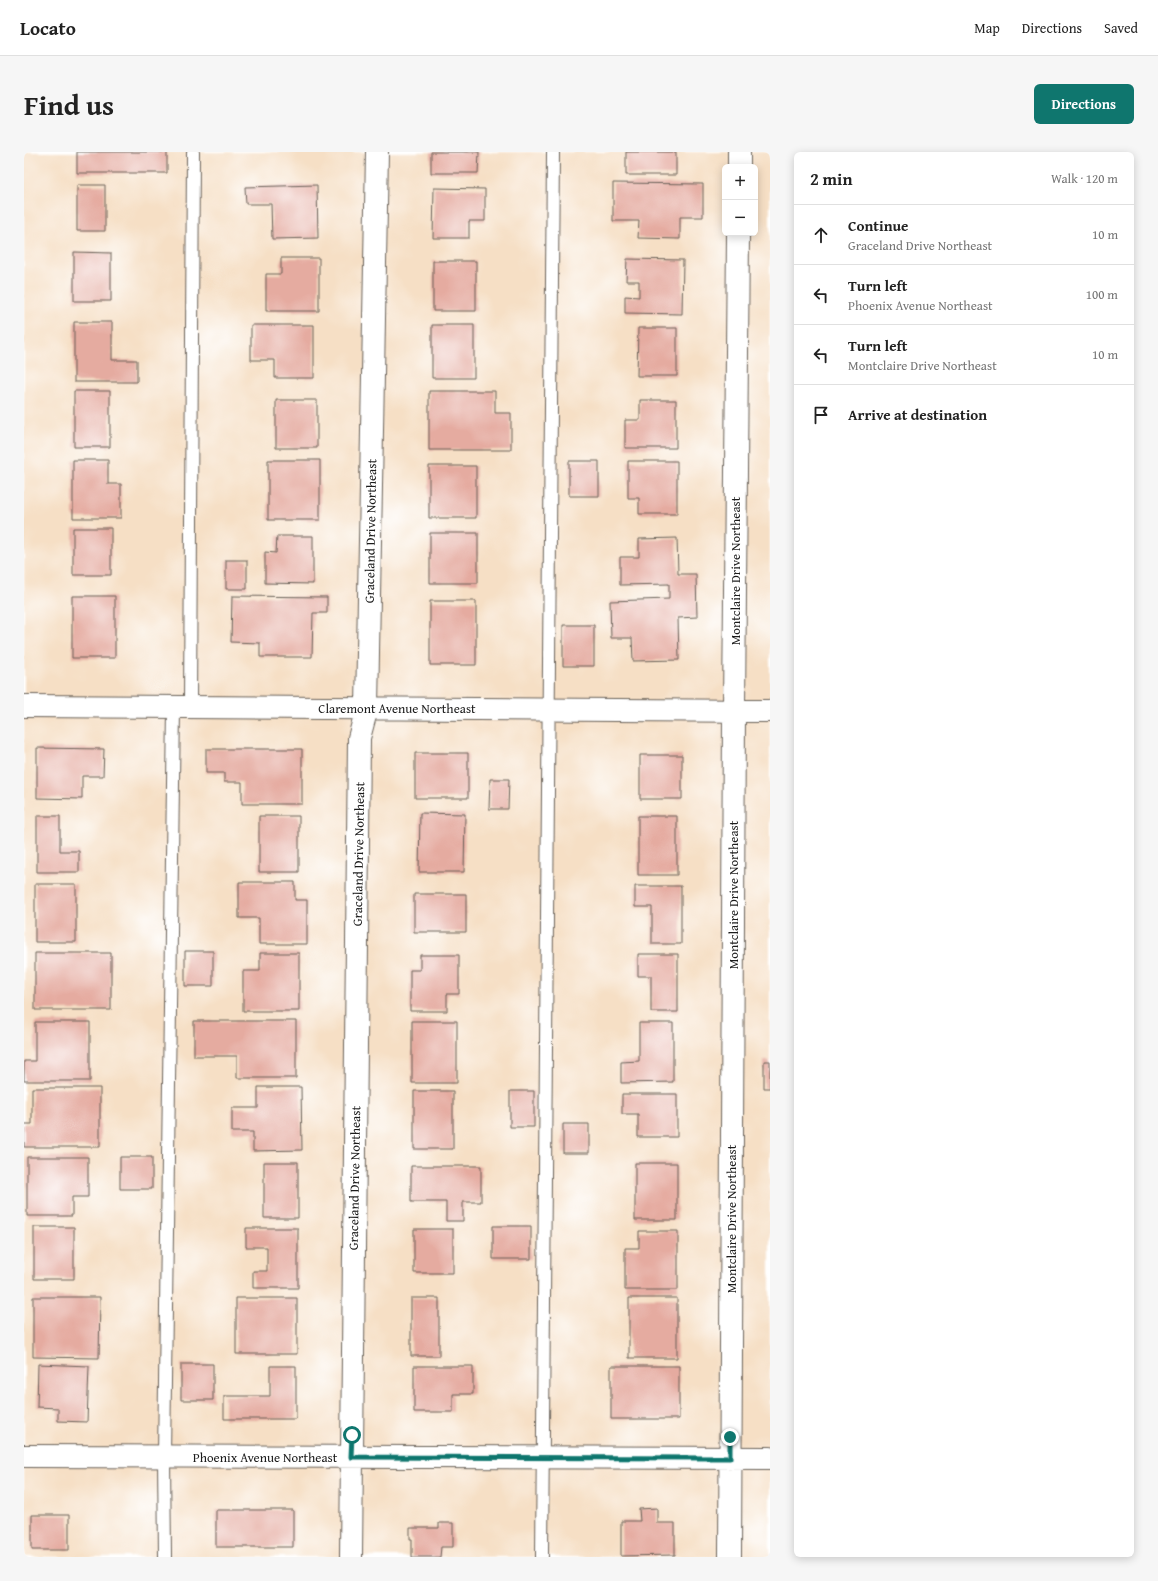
<!DOCTYPE html>
<html lang="en">
<head>
<meta charset="utf-8">
<style>
  :root { --surface:#fff; --page:#f6f6f6; --text:#222; --muted:#767676; --line:#e0e0e0; --accent:#0f766e }
  body { margin:0; font-family:"Gentium Book Plus",serif; background:var(--page); color:var(--text) }
  .controls { position:absolute; right:12px; top:12px; display:grid; overflow:hidden; border-radius:6px; box-shadow:0 2px 10px #0003 }
  .controls button { width:36px; height:36px; display:grid; place-items:center; padding:0; border:0; border-bottom:1px solid var(--line); background:var(--surface); color:var(--text); font:20px sans-serif }
  .stop { position:absolute; width:12px; height:12px; margin:-9px; border:3px solid #0f766e; border-radius:50%; background:#fff }
  .stop.end { background:#0f766e; border-color:#fff; box-shadow:0 1px 4px #0008 }
  .list { margin:0; padding:0; list-style:none }
  h2 { display:flex; justify-content:space-between; align-items:center; height:52px; margin:0; padding:0 16px; font-size:17px }
  h2 small { font-size:13px; font-weight:400; color:var(--muted) }
  .list li { display:grid; grid-template-columns:26px 1fr auto; gap:12px; align-items:center; box-sizing:border-box; height:60px; padding:0 16px; border-top:1px solid var(--line) }
  .list b { display:block; font-size:15px; white-space:nowrap }
  .list p { margin:0; font-size:13px; white-space:nowrap; color:var(--muted) }
  .list em { font-size:13px; font-style:normal; color:var(--muted) }
  .icon { flex:none; width:22px; height:22px; fill:none; stroke:currentColor; stroke-width:2; stroke-linecap:round; stroke-linejoin:round }
  .map { position:relative; flex:none; width:746px; height:1405px; overflow:hidden; border-radius:6px }
  header { display:flex; align-items:center; gap:24px; box-sizing:border-box; height:56px; padding:0 20px; background:var(--surface); border-bottom:1px solid var(--line) }
  header strong { font-size:19px }
  nav { display:flex; gap:22px; margin-inline-start:auto; font-size:14px }
  .intro { display:flex; align-items:center; justify-content:space-between; box-sizing:border-box; height:96px; padding:0 24px }
  h1 { margin:0; font-size:28px }
  .button { padding:10px 18px; border-radius:6px; background:var(--accent); color:#fff; font-size:14px; font-weight:700 }
  main { display:flex; gap:24px; padding:0 24px }
  aside { flex:1; background:var(--surface); border-radius:6px; box-shadow:0 2px 10px #0003 }
  .map>svg:first-child { display:block }
</style>
</head>
<body>
<header>
<strong>Locato</strong>
<nav><a>Map</a><a>Directions</a><a>Saved</a></nav>
</header>
<div class="intro"><h1>Find us</h1><a class="button">Directions</a></div>
<main>
<div class="map">
<svg width="746" height="1405" viewBox="0 0 746 1405">
  <rect width="100%" height="100%" fill="#fff"/>
  <filter id="ink" filterUnits="userSpaceOnUse"><feTurbulence type="fractalNoise" baseFrequency=".025" numOctaves="2"/><feDisplacementMap in="SourceGraphic" scale="8" xChannelSelector="R" yChannelSelector="G"/><feConvolveMatrix kernelMatrix="1 2 1 2 8 2 1 2 1" color-interpolation-filters="sRGB"/></filter>
  <filter id="wash" filterUnits="userSpaceOnUse"><feTurbulence type="fractalNoise" baseFrequency=".012" numOctaves="4" result="noise"/><feDisplacementMap in="SourceGraphic" scale="16" xChannelSelector="R" yChannelSelector="G"/><feGaussianBlur stdDeviation="0.9" result="paint"/><feColorMatrix in="noise" values="0 0 0 0 0 0 0 0 0 0 0 0 0 0 0 0 0 1.4 0 .05"/><feComposite in="paint" operator="in"/></filter>
  <g filter="url(#wash)">
    <rect width="100%" height="100%" fill="#f6dfc5"/>
    <g id="blocks">
      <path fill="#e5aba0" d="M53,0H143V21H53Z
        M407,0H455L454,21H407Z
        M602,0H652V23H602Z
        M589,31L679,32V65H656V87L614,86L615,69H589Z
        M53,33H81V79H53Z
        M293,33L294,86L248,87L247,52H222L221,35Z
        M410,36L461,37V69H445V86H409Z
        M50,100L87,101V149H50Z
        M257,106H295V159H242V122H257Z
        M603,107L659,108L658,162L601,161V144L615,145V129H602Z
        M409,109H452V159H409Z
        M50,170H88V208H113V230H50Z
        M227,173H290V226H251V208H227Z
        M408,173H450V226H408Z
        M614,176H653V224H613Z
        M50,239H86V295H50Z
        M405,239H471V261H487V298H405Z
        M252,248H293V296H252Z
        M616,248H652V296H601V268H616Z
        M49,308H84V332H97V366H49Z
        M244,308H296V368H244Z
        M545,309H575V344H545Z
        M604,309H653V362H615V346H604Z
        M405,314H452V366H405Z
        M49,376H87V423H49Z
        M406,381H454V431H406Z
        M253,384H289V432L241,431V400L252,401Z
        M653,386L654,422H672L673,465L654,466L655,508L609,509L608,486H587L586,449L645,447V432L596,433V405H615V387Z
        M202,408H223V437H202Z
        M48,444H91V506H48Z
        M208,444L303,445V461H289L288,505H236V491L207,490Z
        M406,449H452V513H406Z
        M539,473H570V514H539Z
        M13,596L80,597L79,624H58V647L13,646Z
        M182,597H278V652H218V630H200V621H182Z
        M391,601H444V646H391Z
        M616,603H658V647H616Z
        M466,627H485L484,657H465Z
        M396,661L441,662L440,720H395Z
        M13,664H36V699H55V720H13Z
        M235,664H275V720H235Z
        M614,664H653V723H614Z
        M215,730H271V748H283V792H235V766H215Z
        M11,732H52V790H11Z
        M611,734H657V792H628V755H611Z
        M390,742H442V780H390Z
        M161,799H189V834H161Z
        M11,801H87V858H11Z
        M236,801H275V859H219V819H236Z
        M614,802H654V860H627V824H614Z
        M396,803H435V842H423V859H386V818H396Z
        M170,869H272V926H213V904H170Z
        M388,869H433V931H388Z
        M11,870H66V929H0V909H11Z
        M615,871H649V930L597,931V910L615,909Z
        M740,909H746V936H740Z
        M234,935H277L278,998L229,999V980H208V956H234Z
        M8,936H76V995H0V972H8Z
        M390,939H429V997H390Z
        M486,939H510V975H486Z
        M598,942H653V985H614V962H598Z
        M539,972H565V1001H539Z
        M3,1005H64V1045H48V1064H3Z
        M96,1005H128V1037H96Z
        M240,1010H274V1066H240Z
        M611,1011H653V1068H611Z
        M387,1014H457V1050H439V1069H422V1050H387Z
        M469,1074H507V1107H469Z
        M10,1075H50V1127H10Z
        M222,1076H274V1136H229V1119H243V1095H222Z
        M390,1077H429V1121H390Z
        M615,1079H654V1138H601V1096H615Z
        M9,1145H76L75,1206L9,1205Z
        M212,1146H273V1202H212Z
        M387,1146H415V1204H387Z
        M605,1146H653V1206H605Z
        M14,1212L65,1214L63,1270L34,1269V1256L13,1255Z
        M157,1212H189V1248H157Z
        M246,1214H272V1267H200V1244H246Z
        M390,1214H449V1242H429V1260H390Z
        M587,1214H655V1267H587Z
        M633,1356V1371H651V1403L597,1404V1369H616L615,1357Z
        M192,1358H269V1395H192Z
        M8,1363H45V1398H8Z
        M415,1371H429V1395H417L416,1405H388V1387H386V1376H415Z"/>
    </g>
  </g>
  <g filter="url(#ink)">
    <use href="#blocks" fill-opacity="0" stroke="#686057" stroke-width="1"/>
    <g fill="none" stroke-linecap="round" stroke-linejoin="round">
      <defs>
        <path id="lane" d="M166,556L169,0
          M141,1405L140,1305L150,556
          M518,1405L529,0"/>
        <path id="street" d="M715,15V0
          M0,554L746,559
          M0,1304L746,1306
          M327,1405L335,586L343,556L353,0
          M706,1405L710,558L714,81"/>
      </defs>
      <use href="#lane" stroke="#686057" stroke-width="14"/>
      <use href="#street" stroke="#686057" stroke-width="24"/>
      <use href="#lane" stroke="#fff" stroke-width="12"/>
      <use href="#street" stroke="#fff" stroke-width="22"/>
    </g>
  </g>
  <g fill="none" stroke-linecap="round" stroke-linejoin="round" filter="url(#ink)">
    <path stroke="#0f766e" stroke-width="5" d="M328,1283L327,1305L706,1306V1285"/>
  </g>
  <g text-anchor="middle" stroke-width="3.5" stroke-linejoin="round" paint-order="stroke">
    <g font-size="13" fill="#1c1c1c" stroke="#fff">
      <text transform="translate(346 379) rotate(-89)" y="5">Graceland Drive Northeast</text>
      <text transform="translate(711 419) rotate(-90)" y="5">Montclaire Drive Northeast</text>
      <text x="373" y="561">Claremont Avenue Northeast</text>
      <text transform="translate(334 702) rotate(-89)" y="5">Graceland Drive Northeast</text>
      <text transform="translate(709 743) rotate(-90)" y="5">Montclaire Drive Northeast</text>
      <text transform="translate(330 1026) rotate(-89)" y="5">Graceland Drive Northeast</text>
      <text transform="translate(707 1067) rotate(-90)" y="5">Montclaire Drive Northeast</text>
      <text x="241" y="1310">Phoenix Avenue Northeast</text>
    </g>
  </g>
</svg>
<div class="controls">
<button>+</button>
<button>−</button>
</div>
<div class="stop" style="left:328px;top:1283px"></div>
<div class="stop end" style="left:706px;top:1285px"></div>
</div>
<aside>
<h2>2 min<small>Walk · 120 m</small></h2>
<ul class="list">
<li><svg class="icon" aria-label="ahead" viewBox="0 0 24 24"><path d="M12 20V5M6 11l6-6 6 6"/></svg><div><b>Continue</b><p>Graceland Drive Northeast</p></div><em>10 m</em></li>
<li><svg class="icon" aria-label="left" viewBox="0 0 24 24"><path d="M17 20v-9H6M10 6l-5 5 5 5"/></svg><div><b>Turn left</b><p>Phoenix Avenue Northeast</p></div><em>100 m</em></li>
<li><svg class="icon" aria-label="left" viewBox="0 0 24 24"><path d="M17 20v-9H6M10 6l-5 5 5 5"/></svg><div><b>Turn left</b><p>Montclaire Drive Northeast</p></div><em>10 m</em></li>
<li><svg class="icon" aria-label="arrive" viewBox="0 0 24 24"><path d="M6 21V4h12l-3 4 3 4H6"/></svg><div><b>Arrive at destination</b></div></li>
</ul>
</aside>
</main>
</body>
</html>
